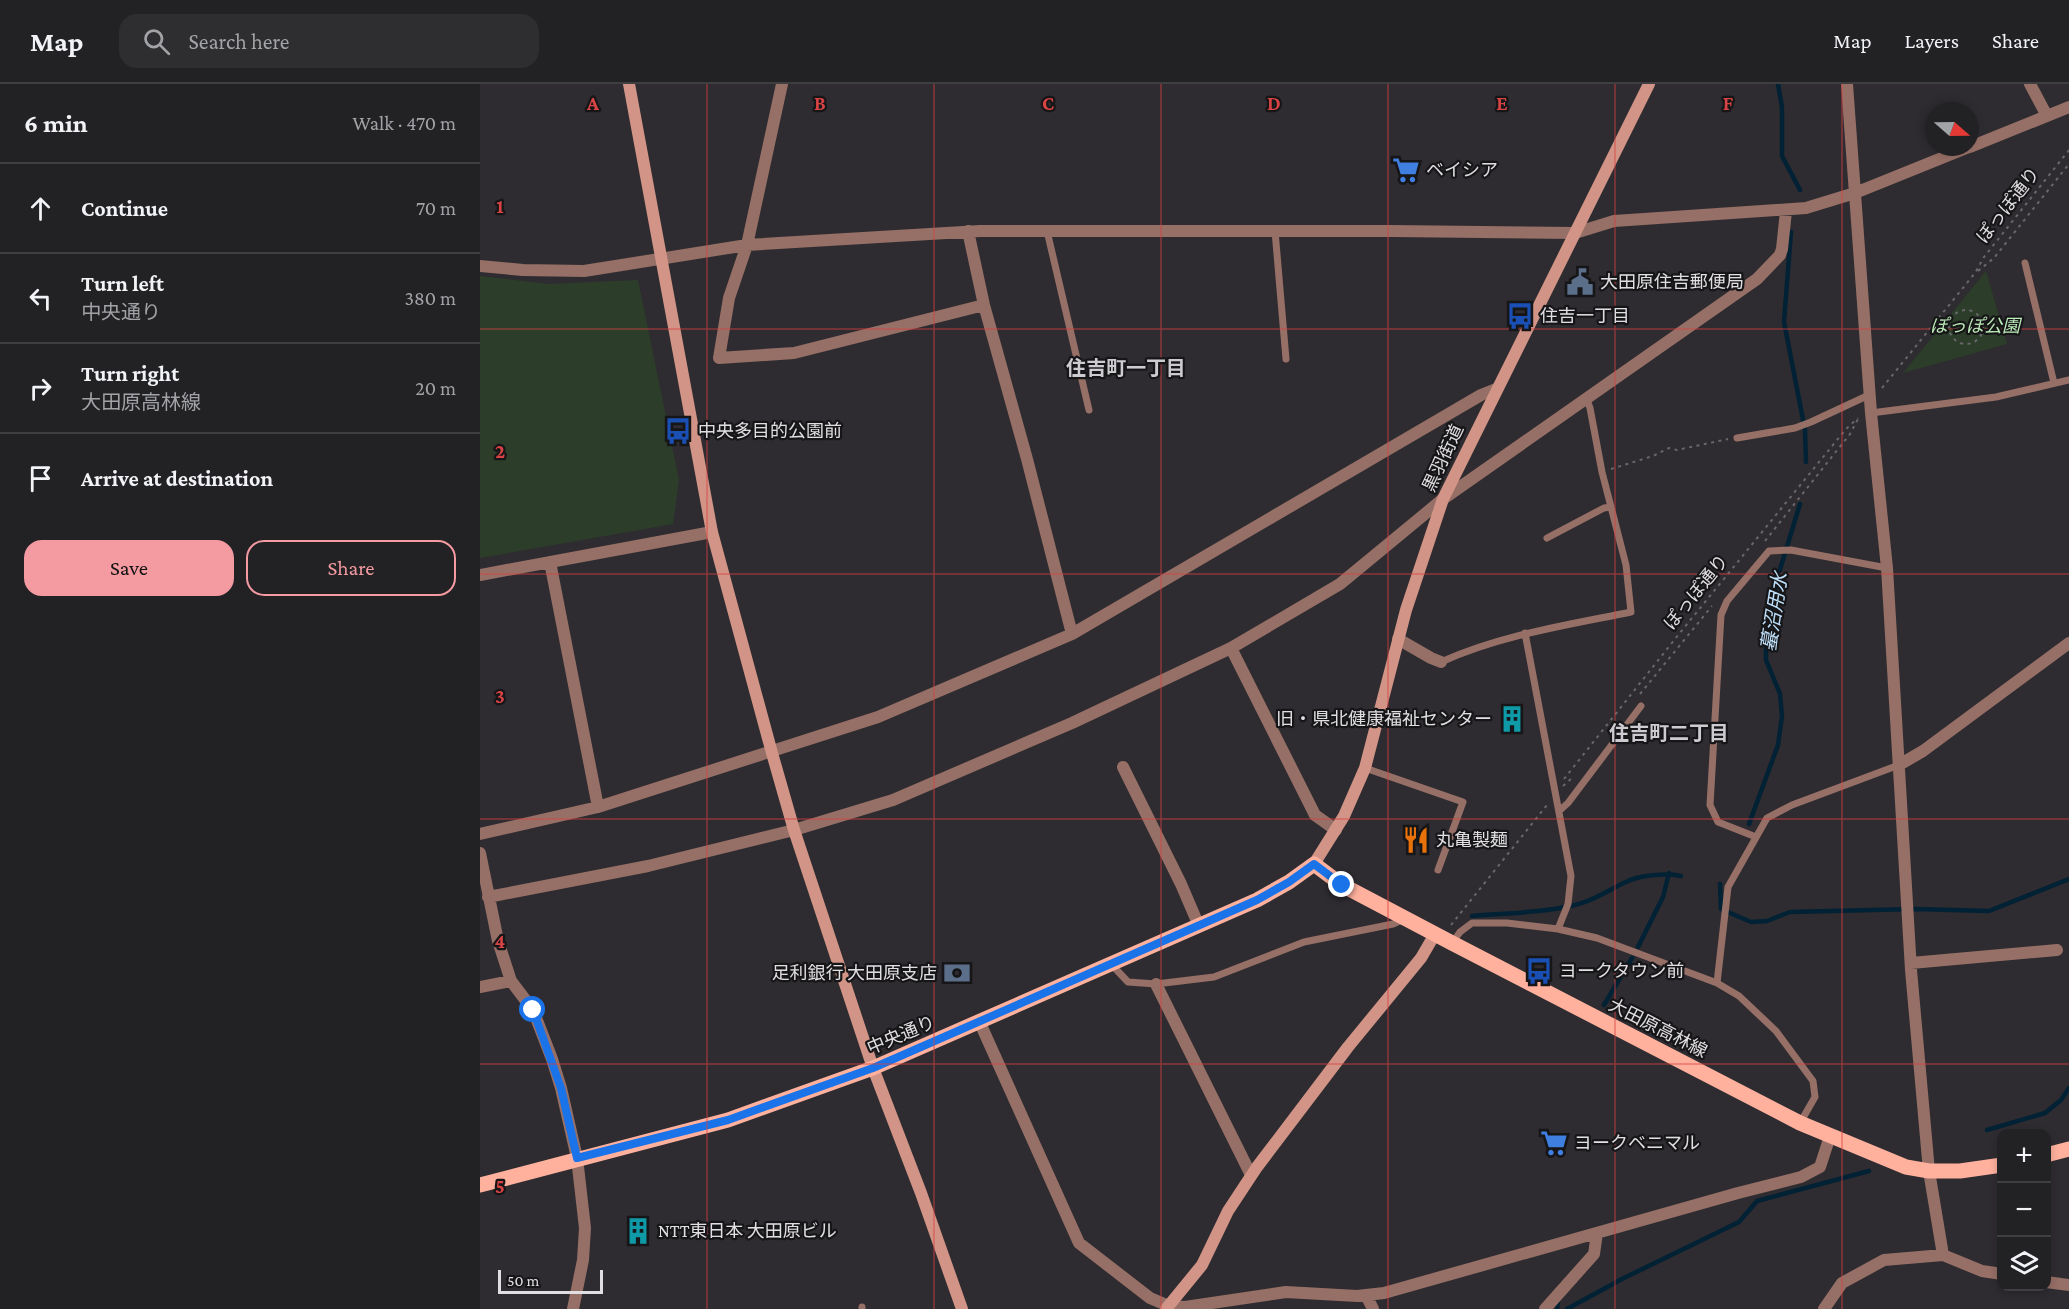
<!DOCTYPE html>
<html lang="en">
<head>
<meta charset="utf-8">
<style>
  :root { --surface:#222124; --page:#2e2e31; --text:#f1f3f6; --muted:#a2a3a6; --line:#3f3e41; --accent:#f49aa1 }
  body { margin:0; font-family:"Crimson Pro","Noto Sans JP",serif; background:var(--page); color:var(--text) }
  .controls { position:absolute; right:18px; bottom:18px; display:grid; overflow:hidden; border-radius:12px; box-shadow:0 3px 9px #0003 }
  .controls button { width:54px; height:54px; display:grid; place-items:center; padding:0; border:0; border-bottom:2px solid var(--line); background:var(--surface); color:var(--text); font:30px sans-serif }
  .compass { position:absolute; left:1445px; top:18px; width:54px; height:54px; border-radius:50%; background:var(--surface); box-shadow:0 3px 9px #0003; rotate:110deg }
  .scale { position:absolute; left:18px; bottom:15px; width:105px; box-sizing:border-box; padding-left:6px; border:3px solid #e0dee1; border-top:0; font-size:16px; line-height:21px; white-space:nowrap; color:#e0dee1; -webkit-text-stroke:4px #161517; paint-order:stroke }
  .stop { position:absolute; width:18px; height:18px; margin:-14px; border:4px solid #1a73e8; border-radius:50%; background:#fff }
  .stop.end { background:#1a73e8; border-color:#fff; box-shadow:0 2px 6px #0008 }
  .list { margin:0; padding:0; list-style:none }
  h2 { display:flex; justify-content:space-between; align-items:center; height:78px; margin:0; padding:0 24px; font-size:26px }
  h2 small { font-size:20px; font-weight:400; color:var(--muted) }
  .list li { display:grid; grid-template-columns:39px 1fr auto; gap:18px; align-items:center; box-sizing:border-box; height:90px; padding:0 24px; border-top:2px solid var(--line) }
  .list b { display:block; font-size:22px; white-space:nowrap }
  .list p { margin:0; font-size:20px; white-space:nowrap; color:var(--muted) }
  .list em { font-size:20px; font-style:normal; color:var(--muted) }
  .actions { display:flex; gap:12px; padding:18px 24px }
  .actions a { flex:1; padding:14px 0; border:2px solid var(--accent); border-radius:18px; text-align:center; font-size:21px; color:var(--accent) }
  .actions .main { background:var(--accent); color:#111 }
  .icon { flex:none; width:33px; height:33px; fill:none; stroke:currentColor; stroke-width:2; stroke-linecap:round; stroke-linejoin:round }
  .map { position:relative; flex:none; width:1589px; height:1225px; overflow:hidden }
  header { display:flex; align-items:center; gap:36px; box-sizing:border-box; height:84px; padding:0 30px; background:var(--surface); border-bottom:2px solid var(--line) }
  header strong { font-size:28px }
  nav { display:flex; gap:33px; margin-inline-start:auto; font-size:21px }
  .search { width:420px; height:54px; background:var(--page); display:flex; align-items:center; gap:15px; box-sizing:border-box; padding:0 21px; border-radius:18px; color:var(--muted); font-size:22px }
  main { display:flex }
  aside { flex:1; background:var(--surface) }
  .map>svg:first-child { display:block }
</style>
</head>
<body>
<header>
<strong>Map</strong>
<div class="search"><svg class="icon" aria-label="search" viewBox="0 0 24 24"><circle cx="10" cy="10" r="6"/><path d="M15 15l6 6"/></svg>Search here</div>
<nav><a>Map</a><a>Layers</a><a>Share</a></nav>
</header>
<main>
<aside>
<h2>6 min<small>Walk · 470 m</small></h2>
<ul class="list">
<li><svg class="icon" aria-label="ahead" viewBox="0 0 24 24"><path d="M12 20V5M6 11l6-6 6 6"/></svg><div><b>Continue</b></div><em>70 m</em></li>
<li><svg class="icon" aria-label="left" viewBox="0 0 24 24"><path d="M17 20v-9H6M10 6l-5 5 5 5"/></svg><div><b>Turn left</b><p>中央通り</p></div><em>380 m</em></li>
<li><svg class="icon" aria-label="right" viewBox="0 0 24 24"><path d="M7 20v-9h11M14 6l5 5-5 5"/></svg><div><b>Turn right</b><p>大田原高林線</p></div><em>20 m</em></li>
<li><svg class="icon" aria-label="arrive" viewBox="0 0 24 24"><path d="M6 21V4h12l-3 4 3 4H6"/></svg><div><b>Arrive at destination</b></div></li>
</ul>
<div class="actions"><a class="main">Save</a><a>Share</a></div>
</aside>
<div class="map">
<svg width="1589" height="1225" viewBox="0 0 1589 1225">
  <rect width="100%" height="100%" fill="#2e2c30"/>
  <path fill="#2c3e2a" d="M1506,187L1527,260L1423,289Z
    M0,192L69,200L158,196L199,396L193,440L0,474Z"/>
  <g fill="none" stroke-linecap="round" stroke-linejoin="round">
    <path stroke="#012135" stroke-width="4.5" d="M1298,0L1302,23V72L1320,106
      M1311,148L1304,238L1325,346L1326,378
      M1269,740L1298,661L1302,632L1300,610L1286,576V551L1298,492L1320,420
      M1240,800L1241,825L1271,838L1287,837L1310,828L1435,825L1509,827L1589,795
      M992,832C1026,829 1061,829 1095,821C1114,817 1128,806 1146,798C1159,791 1186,789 1201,792
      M1158,863L1183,813L1189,789
      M1124,921L1152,874
      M1507,1046L1565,1029L1581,1016L1589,1004
      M1077,1225L1078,1217
      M1087,1225L1142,1195L1259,1138L1277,1117L1389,1087"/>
    <path stroke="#69676b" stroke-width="2" stroke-dasharray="3 4.5" stroke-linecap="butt" d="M1498,187L1514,174L1589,80
      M1469 243a17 17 0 1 1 34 0a17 17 0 1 1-34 0Z
      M1402,304L1495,189L1504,173L1589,66
      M1131,385L1173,372L1189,364L1197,366L1248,355
      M1285,457L1370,350L1378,335
      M1160,610L1232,522
      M1084,695L1199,550L1366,345L1378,334
      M1083,702L1092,694
      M971,841L1067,721"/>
    <path stroke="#966f66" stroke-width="7" d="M567,147L609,326
      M795,147L806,275
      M1545,179L1574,299
      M1391,329L1516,313L1589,296
      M1257,354L1315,344L1331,338L1389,311
      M1067,454L1124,424L1131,423
      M1045,549L1091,792L1088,820L1078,845
      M961,578C1021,551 1087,541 1151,528L1146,481L1122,388L1110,324L1107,316
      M885,684L983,718L958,786
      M1079,727L1088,719L1161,622
      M1276,753L1238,738L1230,721L1241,531L1247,517L1289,467L1311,466L1407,484
      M972,859L980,848L992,839H1027L1078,845L1117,854L1237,899L1259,912L1296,947L1333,997L1335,1013L1320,1039
      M632,881L648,898L676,900L734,893L824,858L913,840L924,835
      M1237,899L1248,803L1287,734L1312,721L1419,681
      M382,1225V1223"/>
    <path stroke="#966f66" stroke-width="12" d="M302,0L267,161L249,214L239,274L314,269L504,221
      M1550,0L1567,32
      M1490,63L1589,23
      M488,147L504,221L547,375L592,550
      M0,182L43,186L104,187L267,161L500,147H912L1095,149L1134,137L1326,124L1375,109L1489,63
      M70,478L118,723
      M0,491L232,448
      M918,555L951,574L961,578
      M751,564L835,731L856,746
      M1419,681L1443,667L1589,559
      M643,683L701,800L719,842
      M0,750L118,723L398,633L592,550L1001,311L1016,305
      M0,769L18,857L31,897L53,926L72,975L81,1004L97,1074L105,1144L103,1176L93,1225
      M8,813L168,782L314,746L413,716L592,639L751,564L860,500L963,415L1277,195L1300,171L1302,165L1306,127
      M1431,879L1577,866
      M676,900L771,1091
      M0,903L31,897
      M500,939L599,1159L670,1214L689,1222L705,1223L806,1208L877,1212L904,1209L1258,1109L1321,1093L1340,1083L1350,1052
      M1463,1171L1502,1187L1522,1190
      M1566,1198L1589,1201
      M886,1211L893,1225
      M1065,1225L1114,1170L1117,1149
      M1344,1225L1362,1199L1404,1176L1463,1171L1449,1087L1431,886L1407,484L1391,329L1367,0"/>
    <path stroke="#d19486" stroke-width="12" d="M149,0L232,448L292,669L314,746L393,984L441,1109L482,1225
      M834,780L864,732L885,684L926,526L963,415L1169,0
      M686,1225L722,1181L748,1127L777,1083L868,963L941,874L955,850"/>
    <path stroke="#ffb19e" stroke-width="15" d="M1566,1071L1589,1065
      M0,1101L248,1036L393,984L777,816L809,798L834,780L862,801L972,859L1320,1039L1426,1083L1449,1087H1480L1522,1081"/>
  </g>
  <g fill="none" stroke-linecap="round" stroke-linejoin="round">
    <path stroke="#1a73e8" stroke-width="8" d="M53,926L81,1004L97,1074L248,1036L393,984L777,816L809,798L834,780L862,801"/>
  </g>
  <path fill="none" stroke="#d84344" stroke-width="1.5" stroke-opacity="0.55" d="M227,0V1225M454,0V1225M681,0V1225M908,0V1225M1135,0V1225M1362,0V1225M0,245H1589M0,490H1589M0,735H1589M0,980H1589"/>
  <defs>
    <symbol id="supermarket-bare" viewBox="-9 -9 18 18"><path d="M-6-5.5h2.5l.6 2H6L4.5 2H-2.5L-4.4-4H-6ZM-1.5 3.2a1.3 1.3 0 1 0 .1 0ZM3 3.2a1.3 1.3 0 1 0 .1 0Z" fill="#3f7fe0" stroke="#161517" stroke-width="2.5" paint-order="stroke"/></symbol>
    <symbol id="civic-bare" viewBox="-9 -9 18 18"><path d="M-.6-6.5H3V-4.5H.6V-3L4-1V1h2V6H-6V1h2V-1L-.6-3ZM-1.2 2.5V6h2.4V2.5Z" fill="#5c6f8a" stroke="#161517" stroke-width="2.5" paint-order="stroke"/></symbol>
    <symbol id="bus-bare" viewBox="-9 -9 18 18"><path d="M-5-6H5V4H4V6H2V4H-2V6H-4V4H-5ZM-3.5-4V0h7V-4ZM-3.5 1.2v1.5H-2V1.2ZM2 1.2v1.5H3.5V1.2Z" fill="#1a4fb4" stroke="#161517" stroke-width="2.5" paint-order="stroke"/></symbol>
    <symbol id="building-bare" viewBox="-9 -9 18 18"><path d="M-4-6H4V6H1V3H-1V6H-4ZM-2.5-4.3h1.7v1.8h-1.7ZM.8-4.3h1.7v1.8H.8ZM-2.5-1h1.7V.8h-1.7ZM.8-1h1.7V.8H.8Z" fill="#0f9aa8" stroke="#161517" stroke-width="2.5" paint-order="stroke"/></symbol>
    <symbol id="restaurant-bare" viewBox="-9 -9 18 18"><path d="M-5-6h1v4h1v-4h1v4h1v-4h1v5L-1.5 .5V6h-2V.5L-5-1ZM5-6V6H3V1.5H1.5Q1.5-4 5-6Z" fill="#e8710a" stroke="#161517" stroke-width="2.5" paint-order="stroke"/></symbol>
    <symbol id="bank-bare" viewBox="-9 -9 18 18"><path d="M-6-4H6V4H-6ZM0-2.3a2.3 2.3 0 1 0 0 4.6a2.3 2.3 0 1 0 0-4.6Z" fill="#5c6f8a" stroke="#161517" stroke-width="2.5" paint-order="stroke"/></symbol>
  </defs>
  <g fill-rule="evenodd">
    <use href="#supermarket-bare" x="907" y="67" width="38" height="38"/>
    <use href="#civic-bare" x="1081" y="179" width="38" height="38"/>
    <use href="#bus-bare" x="1021" y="213" width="38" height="38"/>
    <use href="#bus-bare" x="179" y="328" width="38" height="38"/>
    <use href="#building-bare" x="1013" y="616" width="38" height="38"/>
    <use href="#restaurant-bare" x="917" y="737" width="38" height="38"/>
    <use href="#bus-bare" x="1040" y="868" width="38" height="38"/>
    <use href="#bank-bare" x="458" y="870" width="38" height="38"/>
    <use href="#supermarket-bare" x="1055" y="1040" width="38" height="38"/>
    <use href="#building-bare" x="139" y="1128" width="38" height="38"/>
  </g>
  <g text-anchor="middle" stroke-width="4.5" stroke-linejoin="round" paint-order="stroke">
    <g font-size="18" fill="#e0dee1" stroke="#161517" text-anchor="start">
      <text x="946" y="92">ベイシア</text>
      <text x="1120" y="204">大田原住吉郵便局</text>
      <text x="1060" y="238">住吉一丁目</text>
      <text x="218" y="353">中央多目的公園前</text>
      <text x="1012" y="641" text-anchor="end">旧・県北健康福祉センター</text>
      <text x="956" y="762">丸亀製麺</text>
      <text x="1079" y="893">ヨークタウン前</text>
      <text x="457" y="895" text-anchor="end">足利銀行 大田原支店</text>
      <text x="1094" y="1065">ヨークベニマル</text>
      <text x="178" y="1153">NTT東日本 大田原ビル</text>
    </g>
    <g font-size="18" fill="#e0dee1" stroke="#161517">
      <text transform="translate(1528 121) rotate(-52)" y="6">ぽっぽ通り</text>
      <text transform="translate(963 374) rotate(-65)" y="6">黒羽街道</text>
      <text transform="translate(1216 508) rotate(-51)" y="6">ぽっぽ通り</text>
      <text transform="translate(1178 944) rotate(27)" y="6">大田原高林線</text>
      <text transform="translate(421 951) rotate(-23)" y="6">中央通り</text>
    </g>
    <g font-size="18" font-style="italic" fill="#bbeab8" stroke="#161517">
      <text x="1495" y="248">ぽっぽ公園</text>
    </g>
    <g font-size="20" font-weight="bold" fill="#cdcad0" stroke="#161517">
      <text x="646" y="291">住吉町一丁目</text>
      <text x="1189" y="656">住吉町二丁目</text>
    </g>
    <g font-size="20" font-style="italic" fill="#bcddf7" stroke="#161517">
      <text transform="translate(1294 528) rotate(-81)" y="7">蟇沼用水</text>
    </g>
  </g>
  <g font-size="20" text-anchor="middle" font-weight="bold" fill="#d84344" stroke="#161517" stroke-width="4.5" stroke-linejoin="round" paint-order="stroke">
    <text x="113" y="26">A</text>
    <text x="340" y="26">B</text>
    <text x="568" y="26">C</text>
    <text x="794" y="26">D</text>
    <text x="1022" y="26">E</text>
    <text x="1248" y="26">F</text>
    <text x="20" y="129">1</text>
    <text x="20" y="374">2</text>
    <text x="20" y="619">3</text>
    <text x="20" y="864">4</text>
    <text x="20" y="1109">5</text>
  </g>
</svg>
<div class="controls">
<button>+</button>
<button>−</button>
<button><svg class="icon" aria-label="layers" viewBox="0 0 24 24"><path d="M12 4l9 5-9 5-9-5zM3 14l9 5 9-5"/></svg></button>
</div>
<svg class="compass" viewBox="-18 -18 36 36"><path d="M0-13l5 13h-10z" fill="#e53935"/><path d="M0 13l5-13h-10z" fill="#a2a3a6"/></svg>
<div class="scale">50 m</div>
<div class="stop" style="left:53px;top:926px"></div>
<div class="stop end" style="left:862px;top:801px"></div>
</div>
</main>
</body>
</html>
